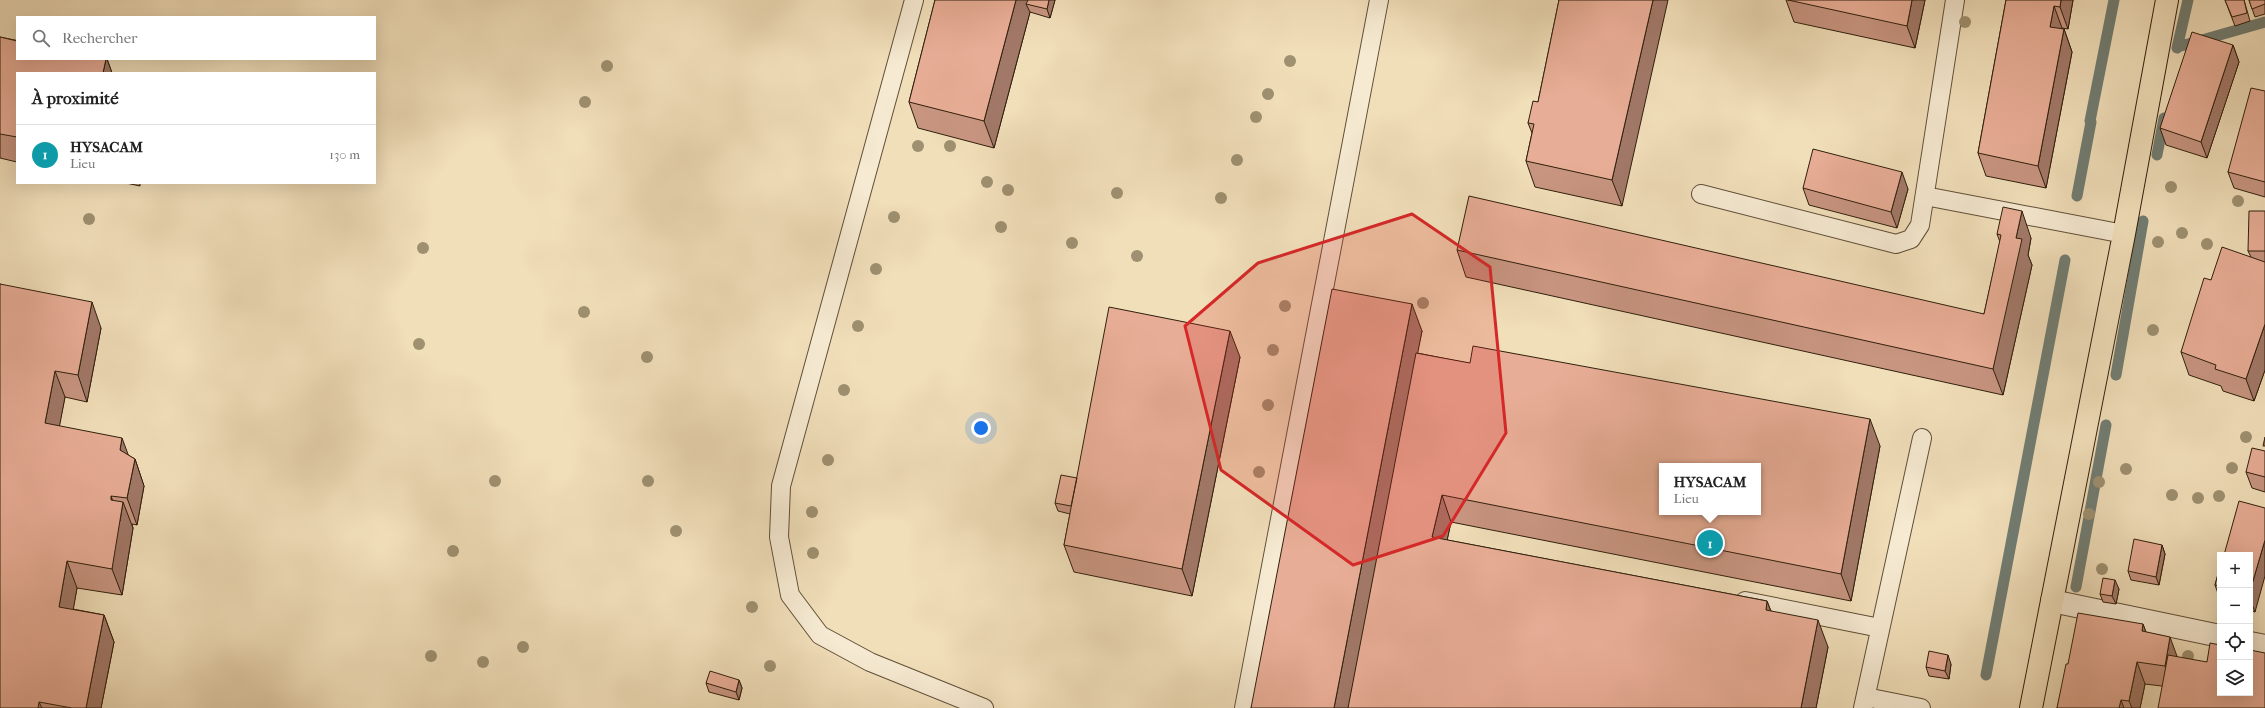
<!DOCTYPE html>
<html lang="fr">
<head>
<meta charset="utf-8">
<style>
  :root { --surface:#fff; --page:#f2f2f2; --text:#222; --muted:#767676; --line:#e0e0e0; --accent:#b45309 }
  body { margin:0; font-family:"IM FELL French Canon",serif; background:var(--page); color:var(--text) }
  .controls { position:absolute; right:12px; bottom:12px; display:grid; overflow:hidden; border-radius:0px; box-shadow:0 4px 16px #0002 }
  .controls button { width:36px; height:36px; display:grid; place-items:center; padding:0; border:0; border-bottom:1px solid var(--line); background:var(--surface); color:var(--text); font:20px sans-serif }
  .you { position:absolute; left:981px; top:428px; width:14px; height:14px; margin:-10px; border:3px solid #fff; border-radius:50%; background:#1a73e8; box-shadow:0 0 0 6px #1a73e833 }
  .badge { display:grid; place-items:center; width:26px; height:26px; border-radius:50%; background:var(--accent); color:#fff; font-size:13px; font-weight:700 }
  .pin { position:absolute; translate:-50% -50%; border:2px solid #fff; box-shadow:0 1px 4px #0006 }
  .popup { position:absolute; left:1659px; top:463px; width:102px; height:52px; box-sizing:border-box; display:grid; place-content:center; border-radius:0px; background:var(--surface); filter:drop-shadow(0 1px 3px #0005); font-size:13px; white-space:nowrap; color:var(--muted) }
  .popup b { font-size:15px; color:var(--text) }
  .popup::after { content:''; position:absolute; left:50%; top:100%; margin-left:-8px; border:8px solid transparent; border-top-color:var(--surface) }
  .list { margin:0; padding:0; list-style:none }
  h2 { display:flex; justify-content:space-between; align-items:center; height:52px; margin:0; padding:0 16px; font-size:17px }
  h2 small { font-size:13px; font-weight:400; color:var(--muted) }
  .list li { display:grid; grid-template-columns:26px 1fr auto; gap:12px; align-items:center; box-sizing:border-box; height:60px; padding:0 16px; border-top:1px solid var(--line) }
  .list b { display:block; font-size:15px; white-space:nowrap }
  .list p { margin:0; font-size:13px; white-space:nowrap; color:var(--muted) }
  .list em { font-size:13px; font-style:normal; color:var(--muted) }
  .icon { flex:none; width:22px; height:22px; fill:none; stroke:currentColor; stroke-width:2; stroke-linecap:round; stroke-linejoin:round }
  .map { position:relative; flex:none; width:2265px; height:708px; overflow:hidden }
  .search { position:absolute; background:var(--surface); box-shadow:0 4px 16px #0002; left:16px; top:16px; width:360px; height:44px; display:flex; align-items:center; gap:10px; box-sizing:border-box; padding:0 14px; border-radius:0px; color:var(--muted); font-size:15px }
  .panel { position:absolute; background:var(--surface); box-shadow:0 4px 16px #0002; left:16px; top:72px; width:360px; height:112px; border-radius:0px }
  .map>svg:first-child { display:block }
</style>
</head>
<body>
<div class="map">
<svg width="2265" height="708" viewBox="0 0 2265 708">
  <rect width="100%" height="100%" fill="#f1dfba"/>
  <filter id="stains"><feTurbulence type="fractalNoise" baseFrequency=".005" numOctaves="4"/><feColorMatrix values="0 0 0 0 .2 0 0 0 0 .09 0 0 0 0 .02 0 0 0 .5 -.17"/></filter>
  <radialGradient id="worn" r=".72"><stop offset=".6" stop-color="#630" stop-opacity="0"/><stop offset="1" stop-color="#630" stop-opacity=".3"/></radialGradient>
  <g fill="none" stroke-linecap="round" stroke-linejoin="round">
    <path stroke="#717d73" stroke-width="11" d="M2181,46L2265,22
      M2177,48L2188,0
      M2090,121L2114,0
      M2157,155L2164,118
      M2077,196L2091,122
      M2116,375L2143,221
      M2076,587L2106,425
      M1986,675L2065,260"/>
    <defs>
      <path id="service" d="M914,0L781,486L779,537L790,595L820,635L870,662L984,708
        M1701,194L1896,244L1911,239L1920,225L1955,0
        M1925,196L2124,234
        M1745,601L1880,628
        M1866,697L1921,708
        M1244,708L1379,0
        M1863,708L1922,438"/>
      <path id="minor" d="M2052,601L2220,636
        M2250,643L2265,646"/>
      <path id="primary" d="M2031,708L2124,234L2167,0"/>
    </defs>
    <use href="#service" stroke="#604f38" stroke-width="20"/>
    <use href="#minor" stroke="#604f38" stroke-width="24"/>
    <use href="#primary" stroke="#301f0c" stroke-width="24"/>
    <use href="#service" stroke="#f6ead2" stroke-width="18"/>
    <use href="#minor" stroke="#f6ead2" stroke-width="22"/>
    <use href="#primary" stroke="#f1dfba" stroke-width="22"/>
  </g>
  <g fill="#9e9070">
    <circle cx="1965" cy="22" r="6"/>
    <circle cx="1290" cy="61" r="6"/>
    <circle cx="607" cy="66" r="6"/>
    <circle cx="1268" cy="94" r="6"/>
    <circle cx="585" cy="102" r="6"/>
    <circle cx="1256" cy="117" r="6"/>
    <circle cx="918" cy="146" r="6"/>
    <circle cx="950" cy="146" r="6"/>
    <circle cx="1237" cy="160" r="6"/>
    <circle cx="987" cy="182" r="6"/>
    <circle cx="2171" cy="187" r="6"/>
    <circle cx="1008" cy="190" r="6"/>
    <circle cx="1117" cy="193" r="6"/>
    <circle cx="1221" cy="198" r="6"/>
    <circle cx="2238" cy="201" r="6"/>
    <circle cx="894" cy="217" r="6"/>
    <circle cx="89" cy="219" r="6"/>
    <circle cx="1001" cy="227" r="6"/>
    <circle cx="2182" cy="233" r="6"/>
    <circle cx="2158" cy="242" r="6"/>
    <circle cx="1072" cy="243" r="6"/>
    <circle cx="2207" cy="244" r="6"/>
    <circle cx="423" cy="248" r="6"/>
    <circle cx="1137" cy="256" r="6"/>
    <circle cx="876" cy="269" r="6"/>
    <circle cx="1423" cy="303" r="6"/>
    <circle cx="1285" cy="306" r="6"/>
    <circle cx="584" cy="312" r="6"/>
    <circle cx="858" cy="326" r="6"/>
    <circle cx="2153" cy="330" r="6"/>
    <circle cx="419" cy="344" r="6"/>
    <circle cx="1273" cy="350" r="6"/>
    <circle cx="647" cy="357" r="6"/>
    <circle cx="844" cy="390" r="6"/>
    <circle cx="1268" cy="405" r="6"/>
    <circle cx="2246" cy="437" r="6"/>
    <circle cx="828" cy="460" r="6"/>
    <circle cx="2232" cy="468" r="6"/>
    <circle cx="2126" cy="469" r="6"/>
    <circle cx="1259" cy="472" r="6"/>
    <circle cx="495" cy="481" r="6"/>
    <circle cx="648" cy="481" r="6"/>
    <circle cx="2099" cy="482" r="6"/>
    <circle cx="2172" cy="495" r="6"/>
    <circle cx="2219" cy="496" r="6"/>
    <circle cx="2198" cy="498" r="6"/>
    <circle cx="812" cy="512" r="6"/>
    <circle cx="2089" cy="514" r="6"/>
    <circle cx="676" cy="531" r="6"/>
    <circle cx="453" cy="551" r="6"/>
    <circle cx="813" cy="553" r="6"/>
    <circle cx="2102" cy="569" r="6"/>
    <circle cx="752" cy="607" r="6"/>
    <circle cx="523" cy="647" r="6"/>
    <circle cx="431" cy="656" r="6"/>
    <circle cx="2188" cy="656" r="6"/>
    <circle cx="483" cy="662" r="6"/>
    <circle cx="770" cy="666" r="6"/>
  </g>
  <path fill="#c89581" stroke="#301f0c" d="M935,0H1055L1050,18L1030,12L994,148L918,128L909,102Z
    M1559,0L1622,206L1535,187L1526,161L1532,133L1528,123L1538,102Z
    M1786,0H1925L1915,48L1794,22Z
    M2006,0H2073L2068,29L2062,28V29H2064L2072,52L2046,188L1986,176L1978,153Z
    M2225,0H2244L2250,21L2235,26Z
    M2249,0H2265V14L2255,17Z
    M0,37L107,59L112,73H17V162L0,158Z
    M2233,45L2239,62L2207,158L2166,145L2160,128Z
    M2265,91V197L2234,188L2228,172Z
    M126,183H140V186Z
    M1803,188L1908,189L1897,228L1809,205Z
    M2265,211V370L2254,401L2223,391L2221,386L2189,375L2181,352L2211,280L2251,257L2248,251Z
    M1997,234L2031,238L2028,255L2032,265L2003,395L1466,277L1457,250L1984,314L2000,242Z
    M0,284L101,328L87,402L65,397L59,426L128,455L135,459L144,486L137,525L132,524L133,528L122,595L77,588L73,609L104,615L114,642L101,708H0Z
    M1422,331L1417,353L1880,446L1851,601L1451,522L1447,540L1767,601L1771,611L1828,647L1816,708H1251Z
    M1240,357L1192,596L1074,572L1064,545L1070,514L1058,511L1055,503L1077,478Z
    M2265,451V492L2252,488L2246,472Z
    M2162,545L2165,554L2159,585L2131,580L2128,571Z
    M2250,555L2255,612L2250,610Z
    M2220,567V599L2215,585Z
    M2119,589L2116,604L2103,602L2100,594Z
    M2143,624L2146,632L2177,657L2220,693L2145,684L2140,708H2057L2068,664Z
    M1951,664L1949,679L1929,676L1926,667Z
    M739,680L742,688L739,700L709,692L706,683Z"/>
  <path fill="#a27969" stroke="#301f0c" d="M1016,0H1033L1026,4L1030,12L994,148L984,121Z
    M1049,0H1055L1050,18L1047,9Z
    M1653,0H1668L1622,206L1612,180Z
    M1912,0H1925L1915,48L1907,26Z
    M2061,0H2073L2068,29L2060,7Z
    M2054,6L2062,28L2058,50L2050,27Z
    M2064,29L2072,52L2046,188L2038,166Z
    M2233,45L2239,62L2207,158L2201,142Z
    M106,59H107L112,73H103Z
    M1902,172L1908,189L1897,228L1891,212Z
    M2022,211L2031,238L2028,255L2032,265L2003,395L1993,369L2016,238Z
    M92,302L101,328L87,402L78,375Z
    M1412,304L1422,331L1349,708H1334Z
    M2265,324V370L2254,401L2246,379Z
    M1230,331L1240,357L1192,596L1182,569Z
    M55,371L65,397L55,450L45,423Z
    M1870,419L1880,446L1851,601L1841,574Z
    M122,438L132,465L120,450Z
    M135,459L144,486L137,525L127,498Z
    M1442,495L1451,522L1442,564L1432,537Z
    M111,496L120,521L123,502L133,528L122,595L112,569Z
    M2265,540V576L2255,612L2250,599V591Z
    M2162,545L2165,554L2159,585L2156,577Z
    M67,561L77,588L69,634L59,607Z
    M2115,580L2119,589L2116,604L2112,596Z
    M1767,601L1777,628L1766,610Z
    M104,615L114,642L101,708H86Z
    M1818,620L1828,647L1816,708H1801Z
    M2143,624L2151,647L2142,631Z
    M2170,637L2178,659L2173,688L2165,666Z
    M1948,655L1951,664L1949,679L1945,671Z
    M2137,662L2145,684L2140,708H2132L2129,701Z
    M739,680L742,688L739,700L736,692Z
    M2121,700L2124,708H2119Z
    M39,702L42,708H38Z"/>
  <path fill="#e8ad96" stroke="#301f0c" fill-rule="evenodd" d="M935,0H1016L984,121L909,102Z
    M1028,0H1049L1047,9L1026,4Z
    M1559,0H1653L1612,180L1526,161L1534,124L1528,123L1533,101L1538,102Z
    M1788,0H1912L1907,26Z
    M2006,0H2061L2060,7L2054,6L2050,27L2064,29L2038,166L1978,153Z
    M2225,0H2244L2247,13L2232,17Z
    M2249,0H2265V4L2252,9Z
    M2192,32L2233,45L2201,142L2160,128Z
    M0,37L17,41V59H106L103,73H17V137L0,134Z
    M2251,88L2265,91V182L2228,172Z
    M1813,149L1902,172L1891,212L1803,188Z
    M1469,196L1984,314L2001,235L1997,234L2003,207L2022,211L2016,238L2022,239L1993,369L1457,250Z
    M2249,211H2265V251H2248Z
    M2222,247L2265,262V324L2246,379L2215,369L2216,365L2181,352L2204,278L2211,280Z
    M0,284L92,302L78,375L55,371L45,423L122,438L120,450L135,459L127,498L111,496V500L123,502L112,569L67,561L59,607L104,615L86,708H72L39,702L38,708H0Z
    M1332,289L1412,304L1334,708H1251Z
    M1109,307L1230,331L1182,569L1064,545Z
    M1473,346L1870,419L1841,574L1442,495L1432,537L1767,601L1766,610L1818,620L1801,708H1348L1416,353L1470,363ZM1662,466H1758V512H1662Z
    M2265,437V446H2263Z
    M2252,448L2265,451V477L2246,472Z
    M1061,475L1077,478L1071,506L1055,503Z
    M2239,501L2265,508V540L2250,591V555H2224Z
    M2134,539L2162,545L2156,577L2128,571Z
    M2220,567V586L2215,585Z
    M2103,578L2115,580L2112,596L2100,594Z
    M2078,613L2143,624L2142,631L2170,637L2165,666L2137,662L2129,701L2121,700L2119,708H2057L2066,664H2068Z
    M2210,643L2220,645V693H2250V650L2265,653V708H2158L2168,655L2207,662Z
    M1929,651L1948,655L1945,671L1926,667Z
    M710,671L739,680L736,692L706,683Z"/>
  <path fill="#d62828" fill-opacity="0.2" stroke="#d62828" stroke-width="3" stroke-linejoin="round" d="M1412,214L1490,267L1506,433L1443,536L1353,565L1221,470L1185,326L1258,263Z"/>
  <rect width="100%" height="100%" filter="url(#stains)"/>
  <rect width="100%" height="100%" fill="url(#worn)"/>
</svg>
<div class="controls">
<button>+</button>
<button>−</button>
<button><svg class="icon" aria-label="locate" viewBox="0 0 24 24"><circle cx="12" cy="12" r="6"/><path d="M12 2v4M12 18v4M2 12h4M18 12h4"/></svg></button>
<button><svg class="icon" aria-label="layers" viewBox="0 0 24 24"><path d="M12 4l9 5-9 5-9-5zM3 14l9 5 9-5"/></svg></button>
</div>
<div class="you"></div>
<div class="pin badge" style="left:1710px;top:543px;background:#0f9aa8">1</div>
<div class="popup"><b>HYSACAM</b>Lieu</div>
<div class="search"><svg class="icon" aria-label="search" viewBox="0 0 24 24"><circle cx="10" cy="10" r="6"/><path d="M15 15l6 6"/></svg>Rechercher</div>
<section class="panel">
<h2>À proximité<small></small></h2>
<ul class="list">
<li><span class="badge" style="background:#0f9aa8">1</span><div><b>HYSACAM</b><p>Lieu</p></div><em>130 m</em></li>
</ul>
</section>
</div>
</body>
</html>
